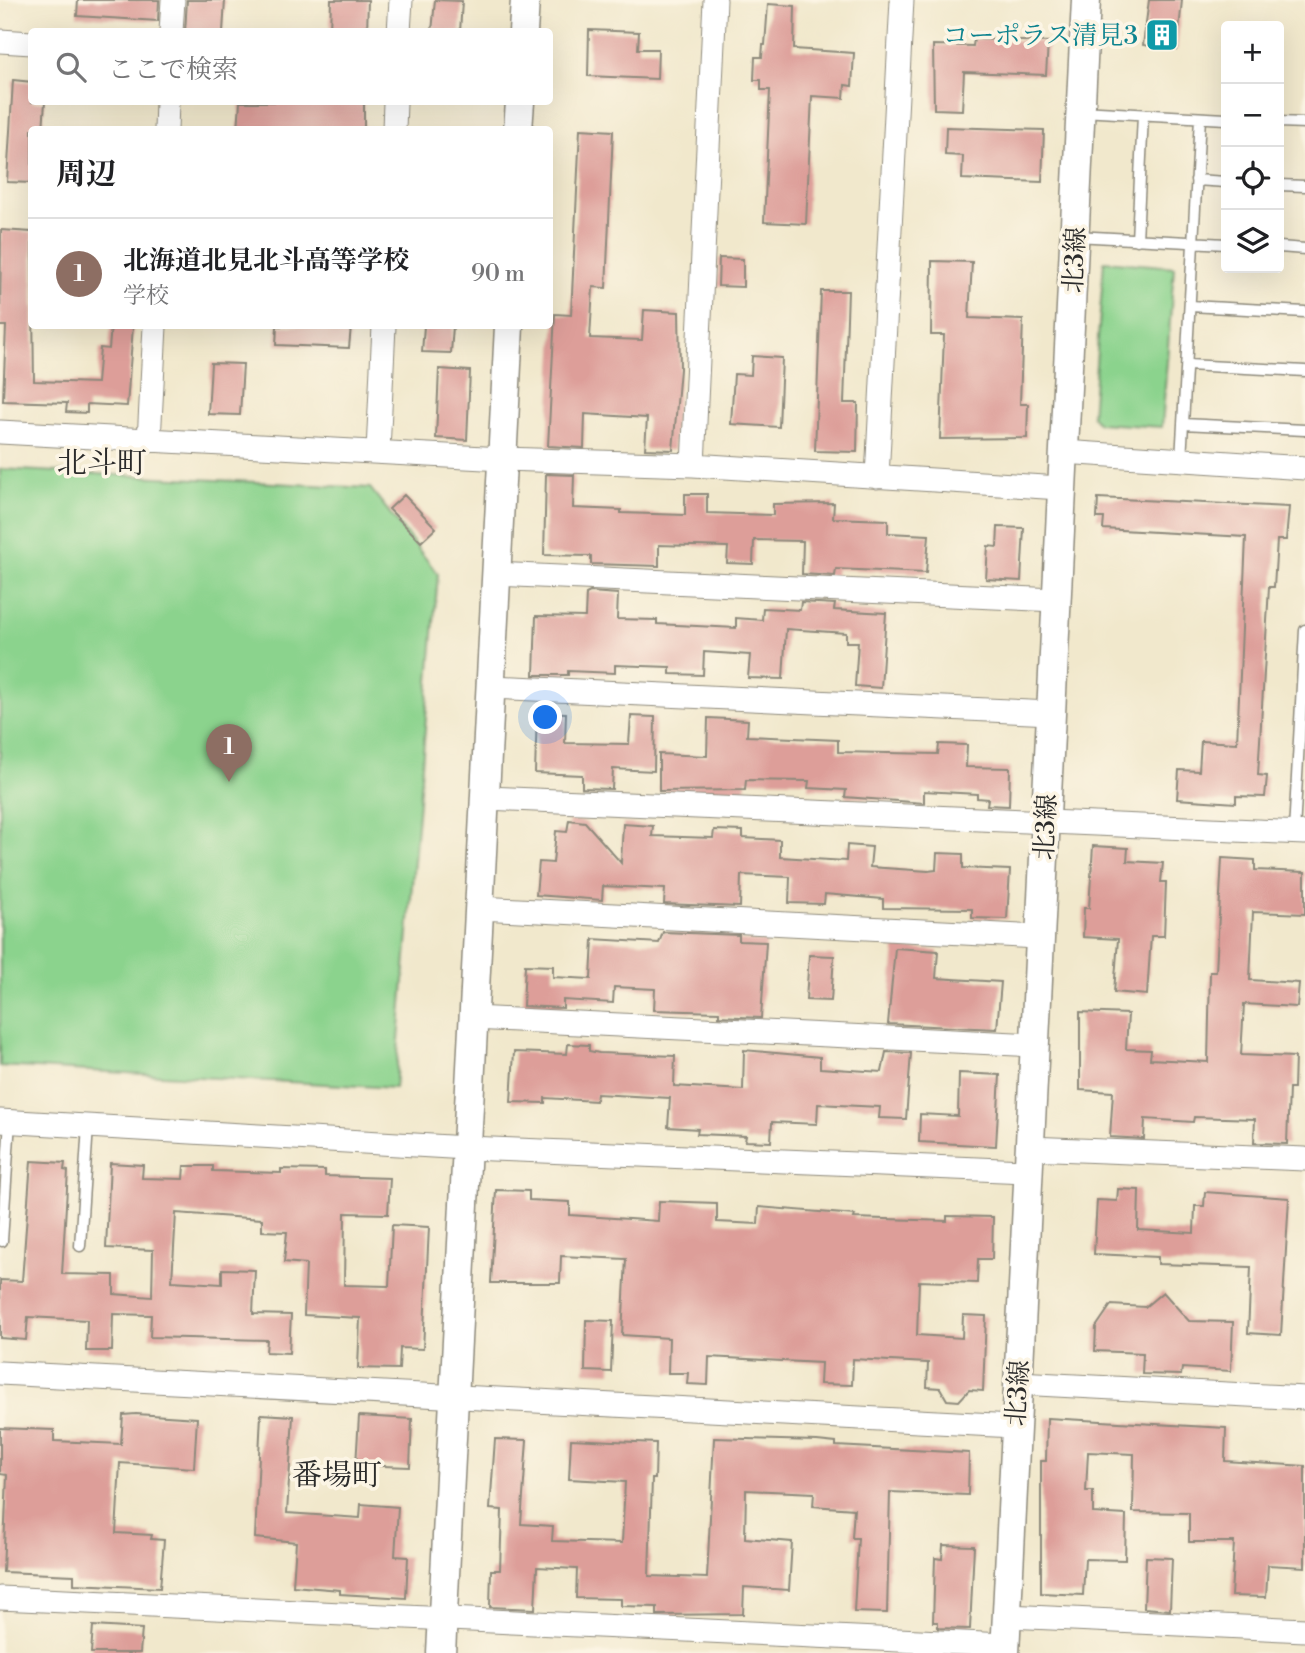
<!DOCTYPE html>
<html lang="ja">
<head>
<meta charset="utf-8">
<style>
  :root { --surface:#fff; --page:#f2f2f2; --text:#202124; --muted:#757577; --line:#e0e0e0; --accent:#d1495b }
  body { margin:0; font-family:"Libre Bodoni","Noto Serif JP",serif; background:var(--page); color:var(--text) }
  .controls { position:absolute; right:21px; top:21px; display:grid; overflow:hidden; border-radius:7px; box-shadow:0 7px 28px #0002 }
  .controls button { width:63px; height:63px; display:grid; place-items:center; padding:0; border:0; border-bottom:2px solid var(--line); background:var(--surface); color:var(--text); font:35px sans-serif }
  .you { position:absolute; left:546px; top:718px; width:24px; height:24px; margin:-18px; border:5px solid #fff; border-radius:50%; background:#1a73e8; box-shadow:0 0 0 10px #1a73e833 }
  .badge { display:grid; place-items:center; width:46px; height:46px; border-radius:50%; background:var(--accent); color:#fff; font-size:23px; font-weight:700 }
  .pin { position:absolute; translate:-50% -58px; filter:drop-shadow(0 2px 4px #0008) }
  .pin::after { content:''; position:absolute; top:37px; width:24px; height:21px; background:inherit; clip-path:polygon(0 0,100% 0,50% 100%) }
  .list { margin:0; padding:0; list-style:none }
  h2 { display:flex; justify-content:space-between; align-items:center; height:91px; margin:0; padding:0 28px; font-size:30px }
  h2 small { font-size:23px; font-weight:400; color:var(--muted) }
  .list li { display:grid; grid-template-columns:46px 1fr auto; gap:21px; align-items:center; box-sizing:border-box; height:112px; padding:0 28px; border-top:2px solid var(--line) }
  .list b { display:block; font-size:26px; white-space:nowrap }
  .list p { margin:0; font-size:23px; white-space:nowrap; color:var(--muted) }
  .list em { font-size:23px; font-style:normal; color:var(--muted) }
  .icon { flex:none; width:38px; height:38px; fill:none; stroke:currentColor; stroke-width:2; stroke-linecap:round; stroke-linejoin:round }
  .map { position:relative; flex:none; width:1305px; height:1653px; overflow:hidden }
  .search { position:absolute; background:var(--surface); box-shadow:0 7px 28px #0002; left:28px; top:28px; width:525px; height:77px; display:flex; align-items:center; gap:18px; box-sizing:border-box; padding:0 24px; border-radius:7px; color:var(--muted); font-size:26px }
  .panel { position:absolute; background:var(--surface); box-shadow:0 7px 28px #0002; left:28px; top:126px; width:525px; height:203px; border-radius:7px }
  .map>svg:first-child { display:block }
</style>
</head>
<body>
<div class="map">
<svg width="1305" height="1653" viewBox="0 0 1305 1653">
  <rect width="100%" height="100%" fill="#fcf5e5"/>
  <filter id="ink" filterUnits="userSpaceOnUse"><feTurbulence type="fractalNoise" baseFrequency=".0143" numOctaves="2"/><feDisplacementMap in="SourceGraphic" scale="14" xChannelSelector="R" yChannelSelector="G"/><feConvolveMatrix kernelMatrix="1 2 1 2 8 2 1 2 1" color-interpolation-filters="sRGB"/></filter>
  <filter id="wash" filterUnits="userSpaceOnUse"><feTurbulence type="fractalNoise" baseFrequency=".00686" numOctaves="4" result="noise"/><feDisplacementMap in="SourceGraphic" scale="28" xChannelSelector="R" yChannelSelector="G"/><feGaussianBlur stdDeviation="1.57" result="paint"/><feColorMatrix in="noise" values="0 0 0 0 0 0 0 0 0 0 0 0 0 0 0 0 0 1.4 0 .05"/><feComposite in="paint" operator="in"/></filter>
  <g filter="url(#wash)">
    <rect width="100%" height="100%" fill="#f1e8cc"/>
    <path fill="#8bd38d" stroke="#5b7f5c" stroke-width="2" d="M1104,261L1174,267L1162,427L1098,423L1092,416Z
      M0,469L370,488L438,574L395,1088L0,1066Z"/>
    <g id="blocks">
      <path fill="#dd9e99" d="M78,0H159L158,21L77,16Z
        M187,0H225L223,32H185Z
        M331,0H368L367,32H330Z
        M435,0L462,1L460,32H432Z
        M1149,0H1182L1177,50L1143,45Z
        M768,4L795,6L794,49L854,53L852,86L845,85L844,98L812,96L806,224L764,222L770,90H761V80H754L755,57H762L763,45H765Z
        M589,30L639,32L638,49H658L657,79L588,76Z
        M974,39L1048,42L1046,75L964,72L962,110L934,109L933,45L973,46Z
        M13,80L32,82V102H45L43,130H32V183L7,182Z
        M240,102H364V130H238Z
        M946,127L1044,130L1042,182L962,179L963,156L945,155Z
        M580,129L613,131L606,288L593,287L590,338L642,340L644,310L679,312L680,369L673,450L645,449L647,418L585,414L584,448L548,446L555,314L571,315Z
        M1,230L32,232L34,381L97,383L100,348L109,349L111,326H133L127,406L87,404V413L66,412L67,403L3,401L6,326H0Z
        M719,258L743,259V287L718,286Z
        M932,261L972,262L969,318L1023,320L1020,404H1028L1027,438L940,439L944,335H931Z
        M821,291H848L844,403H858L857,452L815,451Z
        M277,326H351L349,348L276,345Z
        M424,326H453L451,353L422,352Z
        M752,356L782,358L779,427L731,424L734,374L751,375Z
        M211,363L243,364L240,415L208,414Z
        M439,369L470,371L467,440L436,438Z
        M546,474L574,475L573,508L621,510V513L685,515V494H707V513L773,515V504L834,503L833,518L888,520V533L929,535L926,573L836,569L835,576L802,574L803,541L754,540L753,564L727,563L728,547L659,545V566L591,564V556L544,555Z
        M404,495L436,528L421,542L389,509Z
        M1098,498L1289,507L1286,540H1277L1274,587H1269L1258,775L1267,776L1265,797L1236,796V803L1177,799L1179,770L1199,771L1201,741L1237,743L1246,537L1103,529L1104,518H1097Z
        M998,527L1024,528L1021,581L986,579L988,546L997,547Z
        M590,592L618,594L617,619L657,620V624L736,628V618L762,620L763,608L800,610L801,602L835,604L834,610L886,613L881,688L855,686L858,642H846V633L786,629L783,679L748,678L750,655L704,652L703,675L670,674V667L615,665V673L568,671V675H534L536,616L585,617L586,594Z
        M537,712L566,713L565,743L629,744L631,716L655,717L654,771L613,769L612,789L582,788V775L535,773Z
        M708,718L748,720L747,736L838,740V752L938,754L939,744L967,745L966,767L1010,768L1009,806L987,805L988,799L977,798V794L924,791V803L845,797L846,790L808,788L809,781L746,780L745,790L659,791V754L707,756Z
        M569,820L585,822L621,863L623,824L653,826L652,836L713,838L714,830L743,831V838L780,840V857L846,861L847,845L872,847L870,867L928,871L936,870L937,853L963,854V868L1010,870L1007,919L972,918V909L883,908V899L825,894L824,904L789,903L790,877L741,875L740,907L664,904L665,889L603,886L602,900L536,895L539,862L553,863L556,831L567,832Z
        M1093,846L1128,848L1127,861L1163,863L1161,882H1166L1164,936H1151L1147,995L1114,992L1118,939L1083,937L1084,908H1089Z
        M1222,858L1255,860V870L1305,872V914L1253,912L1250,980L1299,983L1297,1007L1244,1004L1241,1055L1295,1057L1294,1088H1289L1287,1144L1254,1143L1255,1119L1194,1117L1193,1122L1145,1119L1144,1139L1110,1137L1113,1092L1080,1090V1012L1128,1014L1126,1049L1151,1050L1150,1059L1208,1062L1210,972H1216Z
        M663,932L739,935V941L766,942L761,1018L719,1016V1012L654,1010L655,989L614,987L613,1003L563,1000V1008L523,1006L525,965L553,966V977L591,979L593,939L659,943Z
        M895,948L938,951L936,978L1001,982L997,1029L888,1024Z
        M809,955L834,956L831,1001L806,1000Z
        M568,1044L589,1045V1051L599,1053L675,1056L674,1086L743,1090L744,1050L820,1057V1068L882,1072L886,1052L911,1053L906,1119L879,1118L880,1107L818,1104L817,1124L772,1122L771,1142L745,1141L746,1136L697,1134L698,1129L668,1127L670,1098L597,1094L596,1101L545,1098V1103L511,1102L514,1052L567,1054Z
        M959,1073L1000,1075L996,1146L919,1142L920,1114L958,1116Z
        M31,1161L65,1163L64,1170L68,1171L62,1274L114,1275V1294L152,1297L153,1250L106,1248L110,1163L143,1165L142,1178L183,1179L184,1166H213V1171L281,1173V1169L325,1170V1176L390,1178L388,1214L345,1213L344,1285L389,1286L392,1225L429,1227L423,1349L400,1348L399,1369L358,1368L360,1318L304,1315L306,1264L284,1262L287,1232L262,1231V1219L176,1213L172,1281L222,1284V1269L255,1270L253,1314L291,1315L289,1353L266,1352L267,1340L150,1337L151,1315L113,1314L112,1351H86L87,1320L28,1317L26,1340L0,1338V1280L22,1281Z
        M1118,1189L1139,1190L1138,1230L1194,1233L1195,1206H1204L1205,1192L1289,1198L1281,1335L1248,1333L1251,1267L1158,1264V1257L1094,1254L1097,1200L1117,1201Z
        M496,1190L529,1191V1200L570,1202V1215L658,1221L659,1201L717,1203V1222L758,1224L759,1207L855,1215L854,1218L947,1221V1216L993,1217L992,1259H978L977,1283L919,1281L917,1335L962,1338L963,1315L986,1316L983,1391L969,1390L959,1401L947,1400L940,1388L927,1387L928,1363L853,1359L852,1385L820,1384L821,1363L709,1357L708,1385L687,1384L688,1373H668L669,1338L622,1335L626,1259L561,1256L560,1283H491Z
        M1163,1292L1189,1321L1233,1322L1231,1371L1182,1368L1181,1375L1142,1374L1143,1353L1095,1351L1096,1327L1111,1305L1145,1307Z
        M586,1320L613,1321L611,1372L585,1371Z
        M136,1414L197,1418L194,1468L120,1463L116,1533L152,1535L151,1539L164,1540L160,1588L74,1584V1575L3,1572L7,1475L0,1474V1428L54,1430V1441L121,1444L123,1415Z
        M261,1414L293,1416L287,1513L360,1518L361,1504L398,1507L395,1556L408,1557L406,1598L340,1594V1590L293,1586L296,1542L255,1538Z
        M359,1416L412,1419L410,1467L356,1465Z
        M1047,1418L1226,1428L1225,1461L1305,1466V1567L1268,1565L1266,1597L1231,1596L1234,1542H1189V1513L1133,1512L1134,1454L1088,1452L1086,1491H1093V1513L1126,1515L1125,1560L1085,1559L1083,1595L1041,1593V1461H1046Z
        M714,1438L817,1441L836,1443V1446L969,1453L968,1495L890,1492L887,1613L854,1612L858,1538H852L854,1509L813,1506L814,1493L746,1490L745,1538L792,1542L789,1590L744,1587L743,1614L657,1615V1607L621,1606V1599L576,1598L577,1569L537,1567L535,1609L490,1607L491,1570H500L502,1510L490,1509L495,1439L527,1440L521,1524L553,1526L552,1541L622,1543L625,1482L569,1479L571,1439L656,1443L655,1479H652L649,1576L707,1578Z
        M943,1545L974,1546L970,1629L938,1628V1622H933L935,1558L942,1559Z
        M1146,1557L1172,1558L1170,1610L1144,1608Z
        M93,1626L142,1629L140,1653H91Z"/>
    </g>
  </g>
  <g filter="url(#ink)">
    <use href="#blocks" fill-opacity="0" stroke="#8e8a7c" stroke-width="2"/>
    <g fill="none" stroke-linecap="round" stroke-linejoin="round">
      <defs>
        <path id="service" d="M1081,111L1226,119
          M1279,122L1305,123
          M1196,180L1226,182
          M1279,185L1305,186
          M1075,236L1226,244
          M1137,240L1143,115
          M1279,247L1305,249
          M1190,306L1305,312
          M1187,365L1305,371
          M1183,424L1305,430
          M1181,460L1200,118
          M1294,832L1305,630
          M2,1241L10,1121
          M80,1246L88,1126"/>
        <path id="minor" d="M171,32L173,0
          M399,32L401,0
          M0,41L32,43
          M166,130L167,102
          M394,130L395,102
          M0,432L503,459L693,465L1061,488
          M149,441L155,326
          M378,451L384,326
          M1063,452L1305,468
          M693,465L715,0
          M877,477L902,0
          M497,574L1056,600
          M492,687L1051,713
          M486,798L1305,833
          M479,908L1039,937
          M473,1018L1035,1045
          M0,1121L467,1148L1028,1171
          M1029,1148L1305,1159
          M0,1373L1014,1426
          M1018,1383L1305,1398
          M0,1598L1005,1645
          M1007,1616L1305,1630"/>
        <path id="tertiary" d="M523,32L525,0
          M518,130L520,102
          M441,1653L509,326
          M1005,1653L1086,0"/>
      </defs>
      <use href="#service" stroke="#8e8a7c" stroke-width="13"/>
      <use href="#minor" stroke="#8e8a7c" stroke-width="25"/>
      <use href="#tertiary" stroke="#8e8a7c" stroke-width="31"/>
      <use href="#service" stroke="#fff" stroke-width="10"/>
      <use href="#minor" stroke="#fff" stroke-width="23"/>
      <use href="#tertiary" stroke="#fff" stroke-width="28"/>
    </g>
  </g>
  <defs>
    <symbol id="building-square" viewBox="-11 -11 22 22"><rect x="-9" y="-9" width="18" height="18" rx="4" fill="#0f9aa8" stroke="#fcf5e5"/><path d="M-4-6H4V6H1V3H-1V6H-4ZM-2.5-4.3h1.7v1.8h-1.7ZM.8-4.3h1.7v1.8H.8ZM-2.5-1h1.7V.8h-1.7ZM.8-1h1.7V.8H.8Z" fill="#fff"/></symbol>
  </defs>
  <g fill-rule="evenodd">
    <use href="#building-square" x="1143" y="16" width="38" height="38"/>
  </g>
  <g text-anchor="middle" stroke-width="7" stroke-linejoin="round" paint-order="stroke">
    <g font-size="26" fill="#0d838f" stroke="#fcf5e5" text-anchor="end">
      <text x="1138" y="44">コーポラス清見3</text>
    </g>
    <g font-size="26" fill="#2b2b2b" stroke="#fcf5e5">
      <text transform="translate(1074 260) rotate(-87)" y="9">北3線</text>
      <text transform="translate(1045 827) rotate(-87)" y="9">北3線</text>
      <text transform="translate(1017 1393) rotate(-86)" y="9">北3線</text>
    </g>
    <g font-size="30" fill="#2b2b2b" stroke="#fcf5e5">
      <text x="102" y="473">北斗町</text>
      <text x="337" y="1485">番場町</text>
    </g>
  </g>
</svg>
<div class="controls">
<button>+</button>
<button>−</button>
<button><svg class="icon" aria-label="locate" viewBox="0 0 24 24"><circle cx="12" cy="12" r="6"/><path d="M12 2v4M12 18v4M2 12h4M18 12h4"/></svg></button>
<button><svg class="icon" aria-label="layers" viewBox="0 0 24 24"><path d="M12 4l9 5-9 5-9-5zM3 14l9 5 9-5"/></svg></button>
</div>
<div class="you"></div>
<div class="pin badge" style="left:229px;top:782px;background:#8d6e63">1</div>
<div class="search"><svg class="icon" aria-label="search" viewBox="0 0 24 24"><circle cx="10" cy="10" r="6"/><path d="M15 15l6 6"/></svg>ここで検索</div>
<section class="panel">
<h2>周辺<small></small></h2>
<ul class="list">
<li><span class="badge" style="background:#8d6e63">1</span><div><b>北海道北見北斗高等学校</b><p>学校</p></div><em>90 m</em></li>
</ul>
</section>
</div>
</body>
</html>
